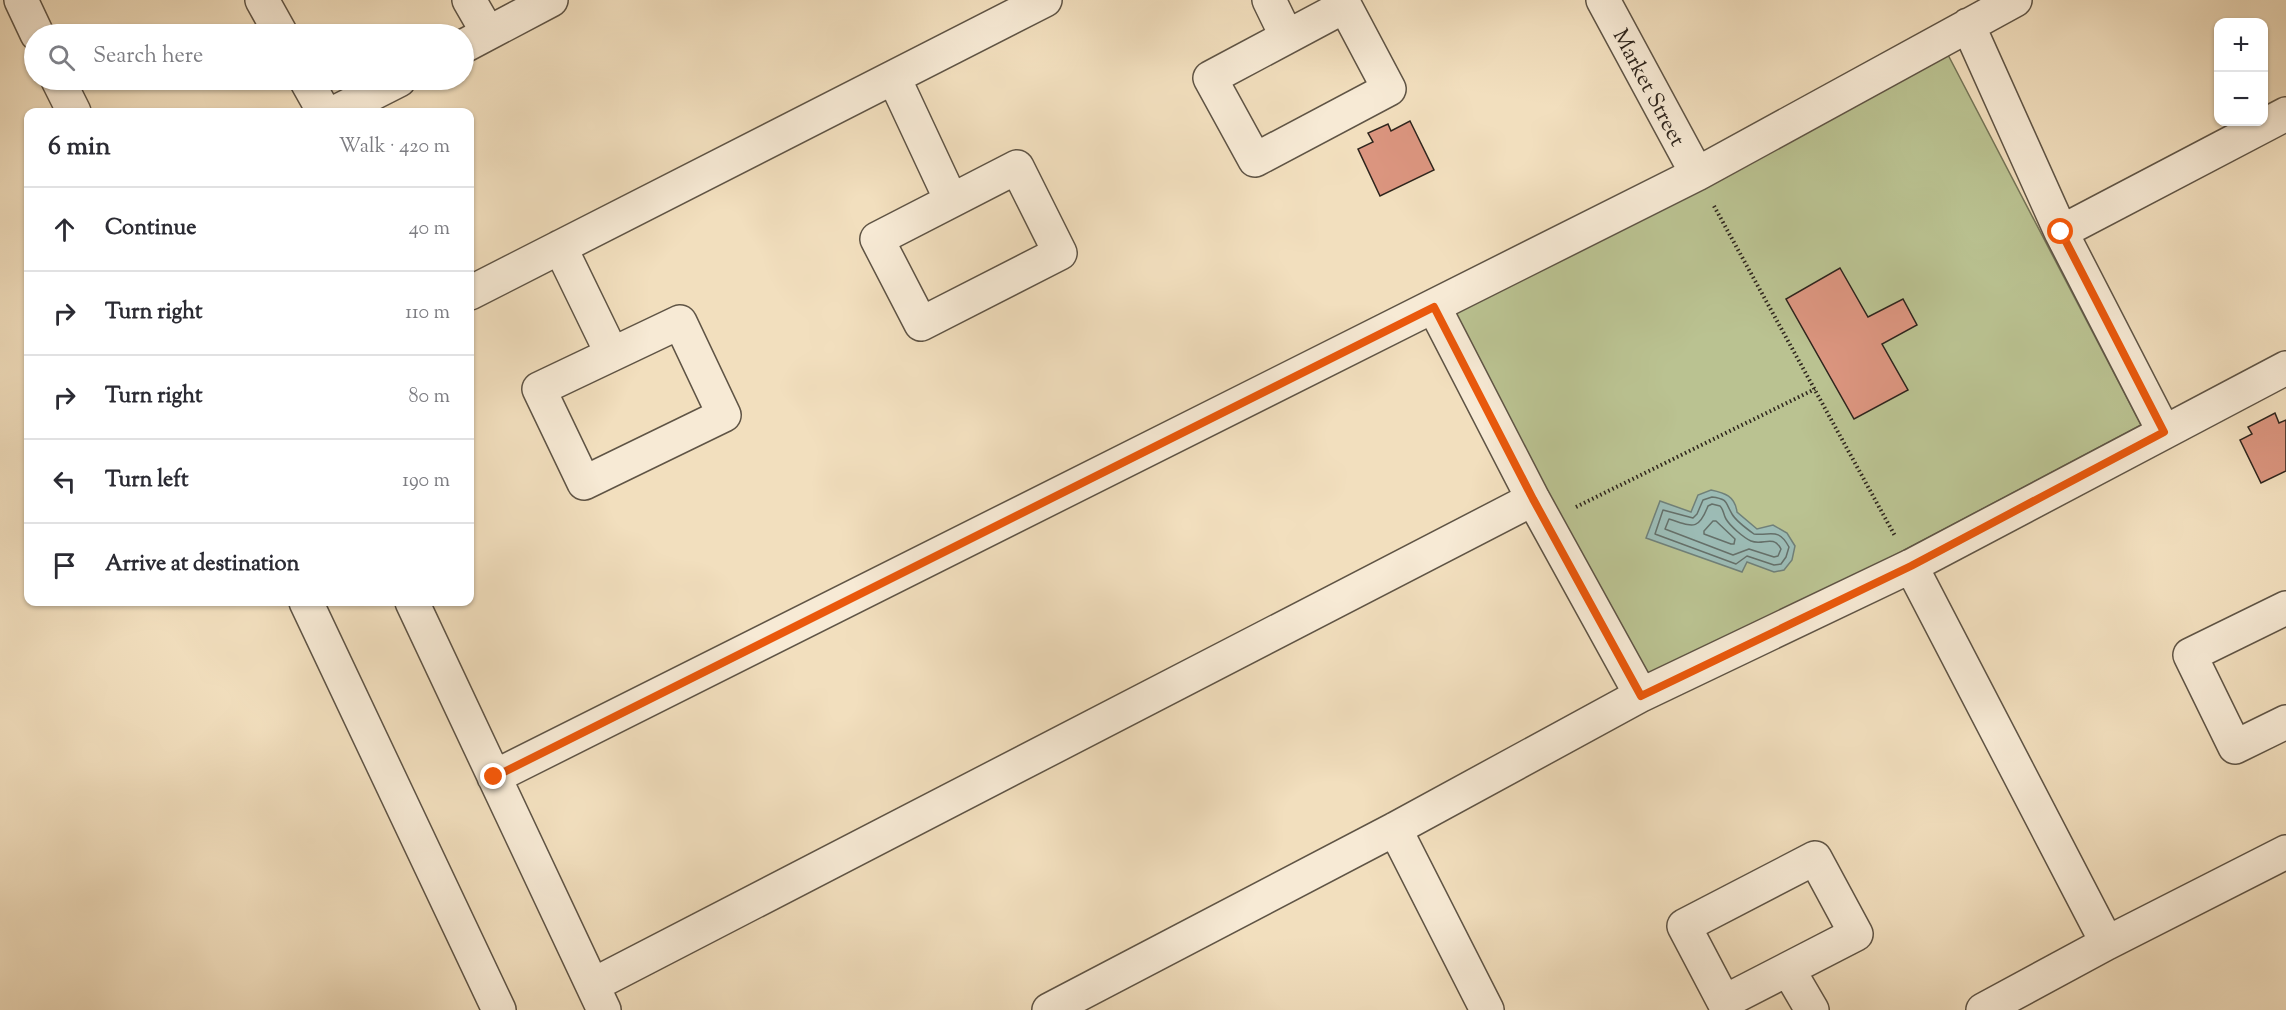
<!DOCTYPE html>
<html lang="en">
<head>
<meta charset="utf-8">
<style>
  :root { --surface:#fff; --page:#f7f7f7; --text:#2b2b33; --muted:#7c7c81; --line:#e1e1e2 }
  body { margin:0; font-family:"Sorts Mill Goudy",serif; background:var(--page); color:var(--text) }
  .controls { position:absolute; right:18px; top:18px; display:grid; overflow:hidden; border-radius:12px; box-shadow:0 2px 4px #0004 }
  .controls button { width:54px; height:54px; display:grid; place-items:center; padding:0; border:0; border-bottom:2px solid var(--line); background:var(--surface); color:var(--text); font:30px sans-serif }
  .stop { position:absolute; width:18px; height:18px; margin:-14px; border:4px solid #ea580c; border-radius:50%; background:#fff }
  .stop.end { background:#ea580c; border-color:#fff; box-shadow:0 2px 6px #0008 }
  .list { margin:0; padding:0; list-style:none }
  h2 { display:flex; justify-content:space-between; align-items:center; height:78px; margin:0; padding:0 24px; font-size:26px }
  h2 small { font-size:20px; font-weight:400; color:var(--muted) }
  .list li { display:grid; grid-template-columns:39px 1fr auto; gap:18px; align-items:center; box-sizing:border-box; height:84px; padding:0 24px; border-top:2px solid var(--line) }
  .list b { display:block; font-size:22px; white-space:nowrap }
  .list em { font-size:20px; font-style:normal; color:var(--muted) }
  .icon { flex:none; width:33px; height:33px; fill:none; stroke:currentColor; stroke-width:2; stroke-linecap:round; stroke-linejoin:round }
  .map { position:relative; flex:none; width:2286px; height:1010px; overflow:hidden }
  .search { position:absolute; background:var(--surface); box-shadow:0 2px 4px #0004; left:24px; top:24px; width:450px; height:66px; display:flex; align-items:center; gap:15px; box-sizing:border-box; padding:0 21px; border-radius:33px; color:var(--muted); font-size:22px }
  .panel { position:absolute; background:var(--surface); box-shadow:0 2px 4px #0004; left:24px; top:108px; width:450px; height:498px; border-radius:12px }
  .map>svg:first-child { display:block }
</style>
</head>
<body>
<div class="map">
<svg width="2286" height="1010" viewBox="0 0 2286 1010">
  <rect width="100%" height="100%" fill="#f2dfbe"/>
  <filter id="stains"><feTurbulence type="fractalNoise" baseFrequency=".00333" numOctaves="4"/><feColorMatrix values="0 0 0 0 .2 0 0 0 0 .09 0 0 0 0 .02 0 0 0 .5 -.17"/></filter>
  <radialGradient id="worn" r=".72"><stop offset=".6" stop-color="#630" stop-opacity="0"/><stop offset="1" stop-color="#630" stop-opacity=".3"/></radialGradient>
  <path fill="#bac291" stroke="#747457" stroke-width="1.5" d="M1946,51L2141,425L1647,686L1444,318Z"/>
  <path fill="#9cbcb6" stroke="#708079" stroke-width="1.5" d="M1711,490C1725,493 1735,496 1737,512L1757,529L1773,525L1787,533L1795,546L1792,560L1784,570L1774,572L1747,562L1742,572L1646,538L1660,501L1691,512L1698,495Z"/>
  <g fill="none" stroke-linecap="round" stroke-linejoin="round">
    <path stroke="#65706a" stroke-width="1.5" d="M1712,497C1728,499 1725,502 1732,514C1736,521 1747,529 1754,534C1771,536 1778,527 1789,547L1786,557L1781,564L1774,565L1747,556L1736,564L1655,534L1663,510L1693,518L1697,514L1703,500Z
      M1712,504L1720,506C1724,510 1723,514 1726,519C1730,526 1744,538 1751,541C1763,546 1773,534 1781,549L1778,556L1774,557L1749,549L1733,555L1665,529L1669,519C1692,526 1698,532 1708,506Z
      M1716,521L1735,539L1734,544H1731L1704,534V531L1713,521Z"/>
  </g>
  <path fill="#db957f" stroke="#2e251d" stroke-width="1.5" d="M1410,121L1434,170L1380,196L1358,149L1373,142L1368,133L1388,124L1391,131Z
    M1840,268L1868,317L1903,299L1917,325L1882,344L1908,390L1854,419L1786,299Z
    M2275,413L2279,423L2286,420V471L2261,483L2240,440L2252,434L2248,427Z"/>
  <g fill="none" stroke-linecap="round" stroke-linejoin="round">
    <defs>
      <path id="street" d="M21,0L37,34
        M262,0L281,34
        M469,0L488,33
        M1269,0L1287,37
        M1603,0L1697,174
        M1345,6L1389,89L1255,160L1210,78Z
        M1968,25L2061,232L2164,432
        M464,46L551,0
        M894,78L951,200
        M58,80L74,112
        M306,80L324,112
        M336,112L399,80
        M1017,167L1060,253L921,324L877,239Z
        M2061,232L2286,114
        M560,247L612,354
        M470,293L1045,0
        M1434,307L1533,499L1641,695
        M680,322L724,415L584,483L539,389Z
        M1911,566L2107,943
        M306,602L499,1010
        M412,602L604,1010
        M2286,608L2190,655L2235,747L2286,722
        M494,777L1697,174L2015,0
        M1395,829L1487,1010
        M1815,858L1856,934L1724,1002L1684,926Z
        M1788,969L1812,1010
        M593,985L1533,499
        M1049,1010L1395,829L1641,695L1911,566L2286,368
        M1983,1010L2107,943L2286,852"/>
    </defs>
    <use href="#street" stroke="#5f5445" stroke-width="36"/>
    <path stroke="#2e251d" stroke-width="4" stroke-dasharray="1.5 3" stroke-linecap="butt" d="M1714,206L1895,536
      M1576,507L1815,389"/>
    <use href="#street" stroke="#f7ead5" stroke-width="33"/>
  </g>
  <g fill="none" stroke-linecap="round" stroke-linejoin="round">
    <path stroke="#ea580c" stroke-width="8" d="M494,777L1434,307L1533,499L1641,696L1911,566L2164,432L2061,232"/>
  </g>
  <g text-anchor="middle" stroke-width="6" stroke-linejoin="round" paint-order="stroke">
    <g font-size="22" fill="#2e251d" stroke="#f7ead5">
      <text transform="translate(1650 87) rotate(62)" y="8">Market Street</text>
    </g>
  </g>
  <rect width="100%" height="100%" filter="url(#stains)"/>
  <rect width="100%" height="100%" fill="url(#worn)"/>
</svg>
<div class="controls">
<button>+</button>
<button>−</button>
</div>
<div class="stop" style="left:2061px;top:232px"></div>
<div class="stop end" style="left:494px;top:777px"></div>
<div class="search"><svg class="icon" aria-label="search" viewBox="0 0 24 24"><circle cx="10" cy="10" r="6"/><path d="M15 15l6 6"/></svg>Search here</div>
<section class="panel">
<h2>6 min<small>Walk · 420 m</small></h2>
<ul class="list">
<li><svg class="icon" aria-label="ahead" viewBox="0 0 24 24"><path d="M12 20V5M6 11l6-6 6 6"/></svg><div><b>Continue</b></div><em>40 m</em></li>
<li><svg class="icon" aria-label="right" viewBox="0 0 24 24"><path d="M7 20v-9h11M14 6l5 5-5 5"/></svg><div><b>Turn right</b></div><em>110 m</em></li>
<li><svg class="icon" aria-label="right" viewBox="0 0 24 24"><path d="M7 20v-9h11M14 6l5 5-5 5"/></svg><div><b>Turn right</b></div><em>80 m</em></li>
<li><svg class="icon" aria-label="left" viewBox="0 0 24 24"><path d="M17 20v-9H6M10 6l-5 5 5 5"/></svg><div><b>Turn left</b></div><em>190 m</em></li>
<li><svg class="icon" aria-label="arrive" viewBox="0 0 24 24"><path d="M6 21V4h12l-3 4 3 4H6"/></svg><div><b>Arrive at destination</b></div></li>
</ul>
</section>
</div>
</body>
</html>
